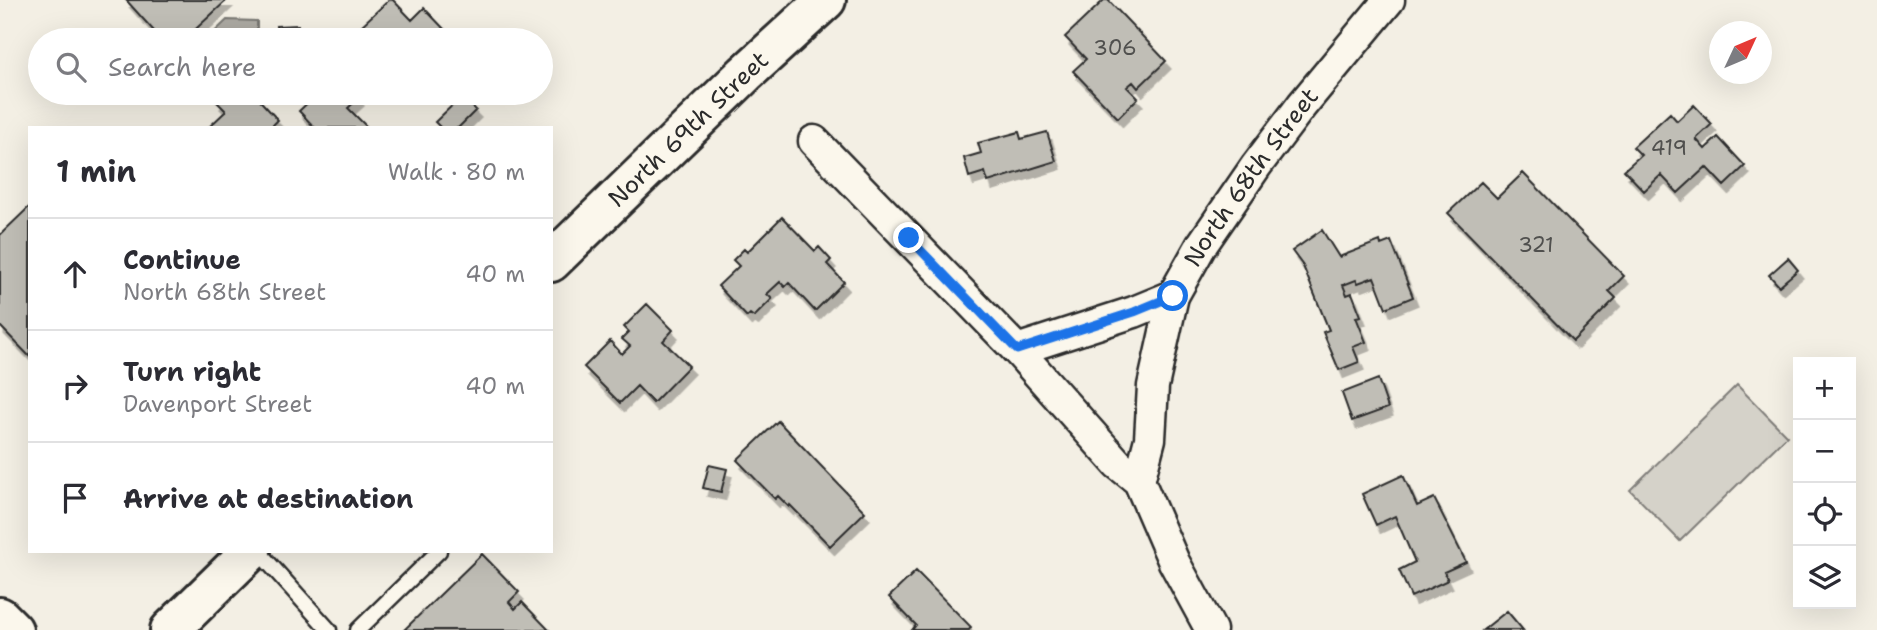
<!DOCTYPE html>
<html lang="en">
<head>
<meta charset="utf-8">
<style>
  :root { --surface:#fff; --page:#f7f7f7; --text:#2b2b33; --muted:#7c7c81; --line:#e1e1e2 }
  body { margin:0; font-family:"Shantell Sans",sans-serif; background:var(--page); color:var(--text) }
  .controls { position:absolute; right:21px; bottom:21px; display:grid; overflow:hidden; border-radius:0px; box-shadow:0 7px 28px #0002 }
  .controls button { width:63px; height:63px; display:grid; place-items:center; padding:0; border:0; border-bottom:2px solid var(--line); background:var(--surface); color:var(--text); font:35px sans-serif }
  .compass { position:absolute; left:1709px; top:21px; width:63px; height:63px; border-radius:50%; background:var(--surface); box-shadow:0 7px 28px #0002; rotate:46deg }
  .stop { position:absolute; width:21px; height:21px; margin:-16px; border:5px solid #1a73e8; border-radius:50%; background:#fff }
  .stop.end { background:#1a73e8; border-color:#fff; box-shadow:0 2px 7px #0008 }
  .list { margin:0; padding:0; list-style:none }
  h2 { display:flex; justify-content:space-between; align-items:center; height:91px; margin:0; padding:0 28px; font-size:30px }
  h2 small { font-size:23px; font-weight:400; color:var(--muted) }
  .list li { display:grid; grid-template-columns:46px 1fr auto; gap:21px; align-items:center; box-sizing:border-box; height:112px; padding:0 28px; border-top:2px solid var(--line) }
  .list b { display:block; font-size:26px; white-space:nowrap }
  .list p { margin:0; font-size:23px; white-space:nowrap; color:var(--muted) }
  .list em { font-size:23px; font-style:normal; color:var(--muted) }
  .icon { flex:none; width:38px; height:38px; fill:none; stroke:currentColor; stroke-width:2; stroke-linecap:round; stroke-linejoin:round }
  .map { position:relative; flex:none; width:1877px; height:630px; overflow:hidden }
  .search { position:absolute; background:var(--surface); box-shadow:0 7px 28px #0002; left:28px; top:28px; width:525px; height:77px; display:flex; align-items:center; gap:18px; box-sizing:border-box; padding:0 24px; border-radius:38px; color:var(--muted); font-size:26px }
  .panel { position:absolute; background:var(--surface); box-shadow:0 7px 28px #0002; left:28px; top:126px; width:525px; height:427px; border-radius:0px }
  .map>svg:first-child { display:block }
</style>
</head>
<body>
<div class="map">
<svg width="1877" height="630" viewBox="0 0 1877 630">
  <defs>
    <filter id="shadow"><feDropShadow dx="4.5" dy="8" stdDeviation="0" flood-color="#0004"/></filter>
  </defs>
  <rect width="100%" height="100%" fill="#f3efe4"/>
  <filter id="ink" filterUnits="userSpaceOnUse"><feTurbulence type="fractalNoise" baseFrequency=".0143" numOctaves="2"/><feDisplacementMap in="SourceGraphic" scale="14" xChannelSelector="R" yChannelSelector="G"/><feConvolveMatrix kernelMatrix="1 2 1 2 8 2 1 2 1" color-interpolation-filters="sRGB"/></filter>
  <g filter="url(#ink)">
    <path fill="#d5d2c9" stroke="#807e7a" stroke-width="2" d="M1737,385L1787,436L1680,541L1630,490Z"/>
    <path fill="#aca9a2" stroke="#787772" stroke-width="2" d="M227,20L257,21V40H206Z"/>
    <path fill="#c0beb6" stroke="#2b2b2b" stroke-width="2" filter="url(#shadow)" d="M126,0H227L184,40H162Z
      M389,0H393L412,20L424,8L447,32L438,40H346Z
      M1104,0H1108L1166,61L1138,88L1133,82L1127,87L1138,98L1118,118L1073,71L1086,59L1065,37Z
      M298,25L299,40H277L276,26Z
      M225,93H253L278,120L270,128H208L226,111L216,101Z
      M318,93H354L359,98L348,108L368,128H315L299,111Z
      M462,96L476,110L458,128H441L435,122Z
      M1694,105L1712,124L1696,139L1705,149L1718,137L1745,166L1724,186L1706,167L1678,193L1661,175L1644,191L1624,170L1641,155L1633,147L1670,113L1677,121Z
      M1019,132L1021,139L1047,132L1056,161L988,182L985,172L969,177L964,158L981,153L978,143Z
      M1523,173L1624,276L1609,291L1616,298L1573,341L1448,213L1481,182L1497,198Z
      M30,206V357L0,326V235Z
      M782,217L815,251L819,247L831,260L827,264L844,282L815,311L789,283L785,287L780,282L767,294L772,299L754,317L750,314L747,317L718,286L739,266L733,260L744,249L747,252Z
      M1322,230L1339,257L1380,241L1381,245L1391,241L1413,297L1386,308L1374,277L1358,283L1356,280L1343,285L1347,295L1352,293L1361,316L1356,317L1366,342L1353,347L1359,362L1339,370L1323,332L1329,330L1303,266L1292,251Z
      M1788,258L1798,270L1779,286L1769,275Z
      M647,304L673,330L663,341L689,366L653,403L637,386L620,403L584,367L610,341L622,354L630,346L622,339L629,332L624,327Z
      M1378,379L1388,408L1352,421L1342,393Z
      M778,421L865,512L830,546L790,505L789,507L778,496L775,499L737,460Z
      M709,465L727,469L721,492L703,488Z
      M1403,475L1417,506L1434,498L1466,562L1444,572L1448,580L1411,597L1399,570L1415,562L1395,516L1376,525L1362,494Z
      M482,554L519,592L509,602L515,609L522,602L549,630H404Z
      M916,571L971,627L969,630H912L916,625L889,597Z
      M1507,611L1523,630H1483Z"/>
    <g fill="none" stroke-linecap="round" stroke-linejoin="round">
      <defs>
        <path id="lane" d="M258,551L329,630
          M358,630L439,551"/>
        <g id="street">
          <path d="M814,141L1017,350L1118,464L1139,481L1174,562L1211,630"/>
          <path d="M1017,350L1134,312L1173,296"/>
          <path id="s1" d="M1139,481L1150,439L1153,386L1173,296L1201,246L1256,166L1302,105L1389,0"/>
        </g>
        <g id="secondary">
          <path id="s2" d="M551,262L745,74L826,0"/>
          <path d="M170,630L251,551"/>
        </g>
        <path id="highway" d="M0,617L13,630"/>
      </defs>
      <use href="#lane" stroke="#2b2b2b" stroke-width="19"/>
      <use href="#street" stroke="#2b2b2b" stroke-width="35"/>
      <use href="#secondary" stroke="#2b2b2b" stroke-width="44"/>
      <use href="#highway" stroke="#2b2b2b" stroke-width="44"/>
      <use href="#lane" stroke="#fbf7ec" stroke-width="14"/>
      <use href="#street" stroke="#fbf7ec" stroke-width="30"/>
      <use href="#secondary" stroke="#fbf7ec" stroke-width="38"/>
      <use href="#highway" stroke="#fbf7ec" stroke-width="38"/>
    </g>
  </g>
  <g fill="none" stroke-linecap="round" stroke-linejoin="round" filter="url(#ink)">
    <path stroke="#1a73e8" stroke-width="9" d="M909,238L1017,350L1134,312L1173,296"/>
  </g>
  <g text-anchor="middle" stroke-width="5" stroke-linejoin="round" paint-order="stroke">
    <g font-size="21" fill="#50504e">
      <text x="1115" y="55">306</text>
      <text x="1669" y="155">419</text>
      <text x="1536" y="252">321</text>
    </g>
    <g font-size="24" fill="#2b2b2b" stroke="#fbf7ec">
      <text dy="8" stroke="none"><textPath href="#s2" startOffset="191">North 69th Street</textPath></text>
      <text dy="8" stroke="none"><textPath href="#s1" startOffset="331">North 68th Street</textPath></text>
    </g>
  </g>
</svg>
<div class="controls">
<button>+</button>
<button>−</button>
<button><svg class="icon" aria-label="locate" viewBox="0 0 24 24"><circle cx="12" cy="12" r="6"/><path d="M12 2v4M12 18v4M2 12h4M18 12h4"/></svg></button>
<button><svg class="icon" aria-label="layers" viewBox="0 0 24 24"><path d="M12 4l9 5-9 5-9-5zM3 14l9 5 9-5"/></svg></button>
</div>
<svg class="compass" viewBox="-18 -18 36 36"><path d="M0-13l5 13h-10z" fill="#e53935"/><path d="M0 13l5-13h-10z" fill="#7c7c81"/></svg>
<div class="stop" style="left:1173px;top:296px"></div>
<div class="stop end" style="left:909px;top:238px"></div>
<div class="search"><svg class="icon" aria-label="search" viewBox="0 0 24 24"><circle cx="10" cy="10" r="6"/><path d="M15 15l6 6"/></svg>Search here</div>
<section class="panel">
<h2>1 min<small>Walk · 80 m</small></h2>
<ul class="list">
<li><svg class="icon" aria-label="ahead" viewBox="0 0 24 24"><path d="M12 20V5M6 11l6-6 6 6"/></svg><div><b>Continue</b><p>North 68th Street</p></div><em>40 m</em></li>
<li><svg class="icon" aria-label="right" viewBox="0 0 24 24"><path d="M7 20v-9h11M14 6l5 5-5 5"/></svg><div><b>Turn right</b><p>Davenport Street</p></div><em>40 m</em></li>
<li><svg class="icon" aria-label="arrive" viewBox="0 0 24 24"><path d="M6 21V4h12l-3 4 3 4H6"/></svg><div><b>Arrive at destination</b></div></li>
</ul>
</section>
</div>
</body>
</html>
